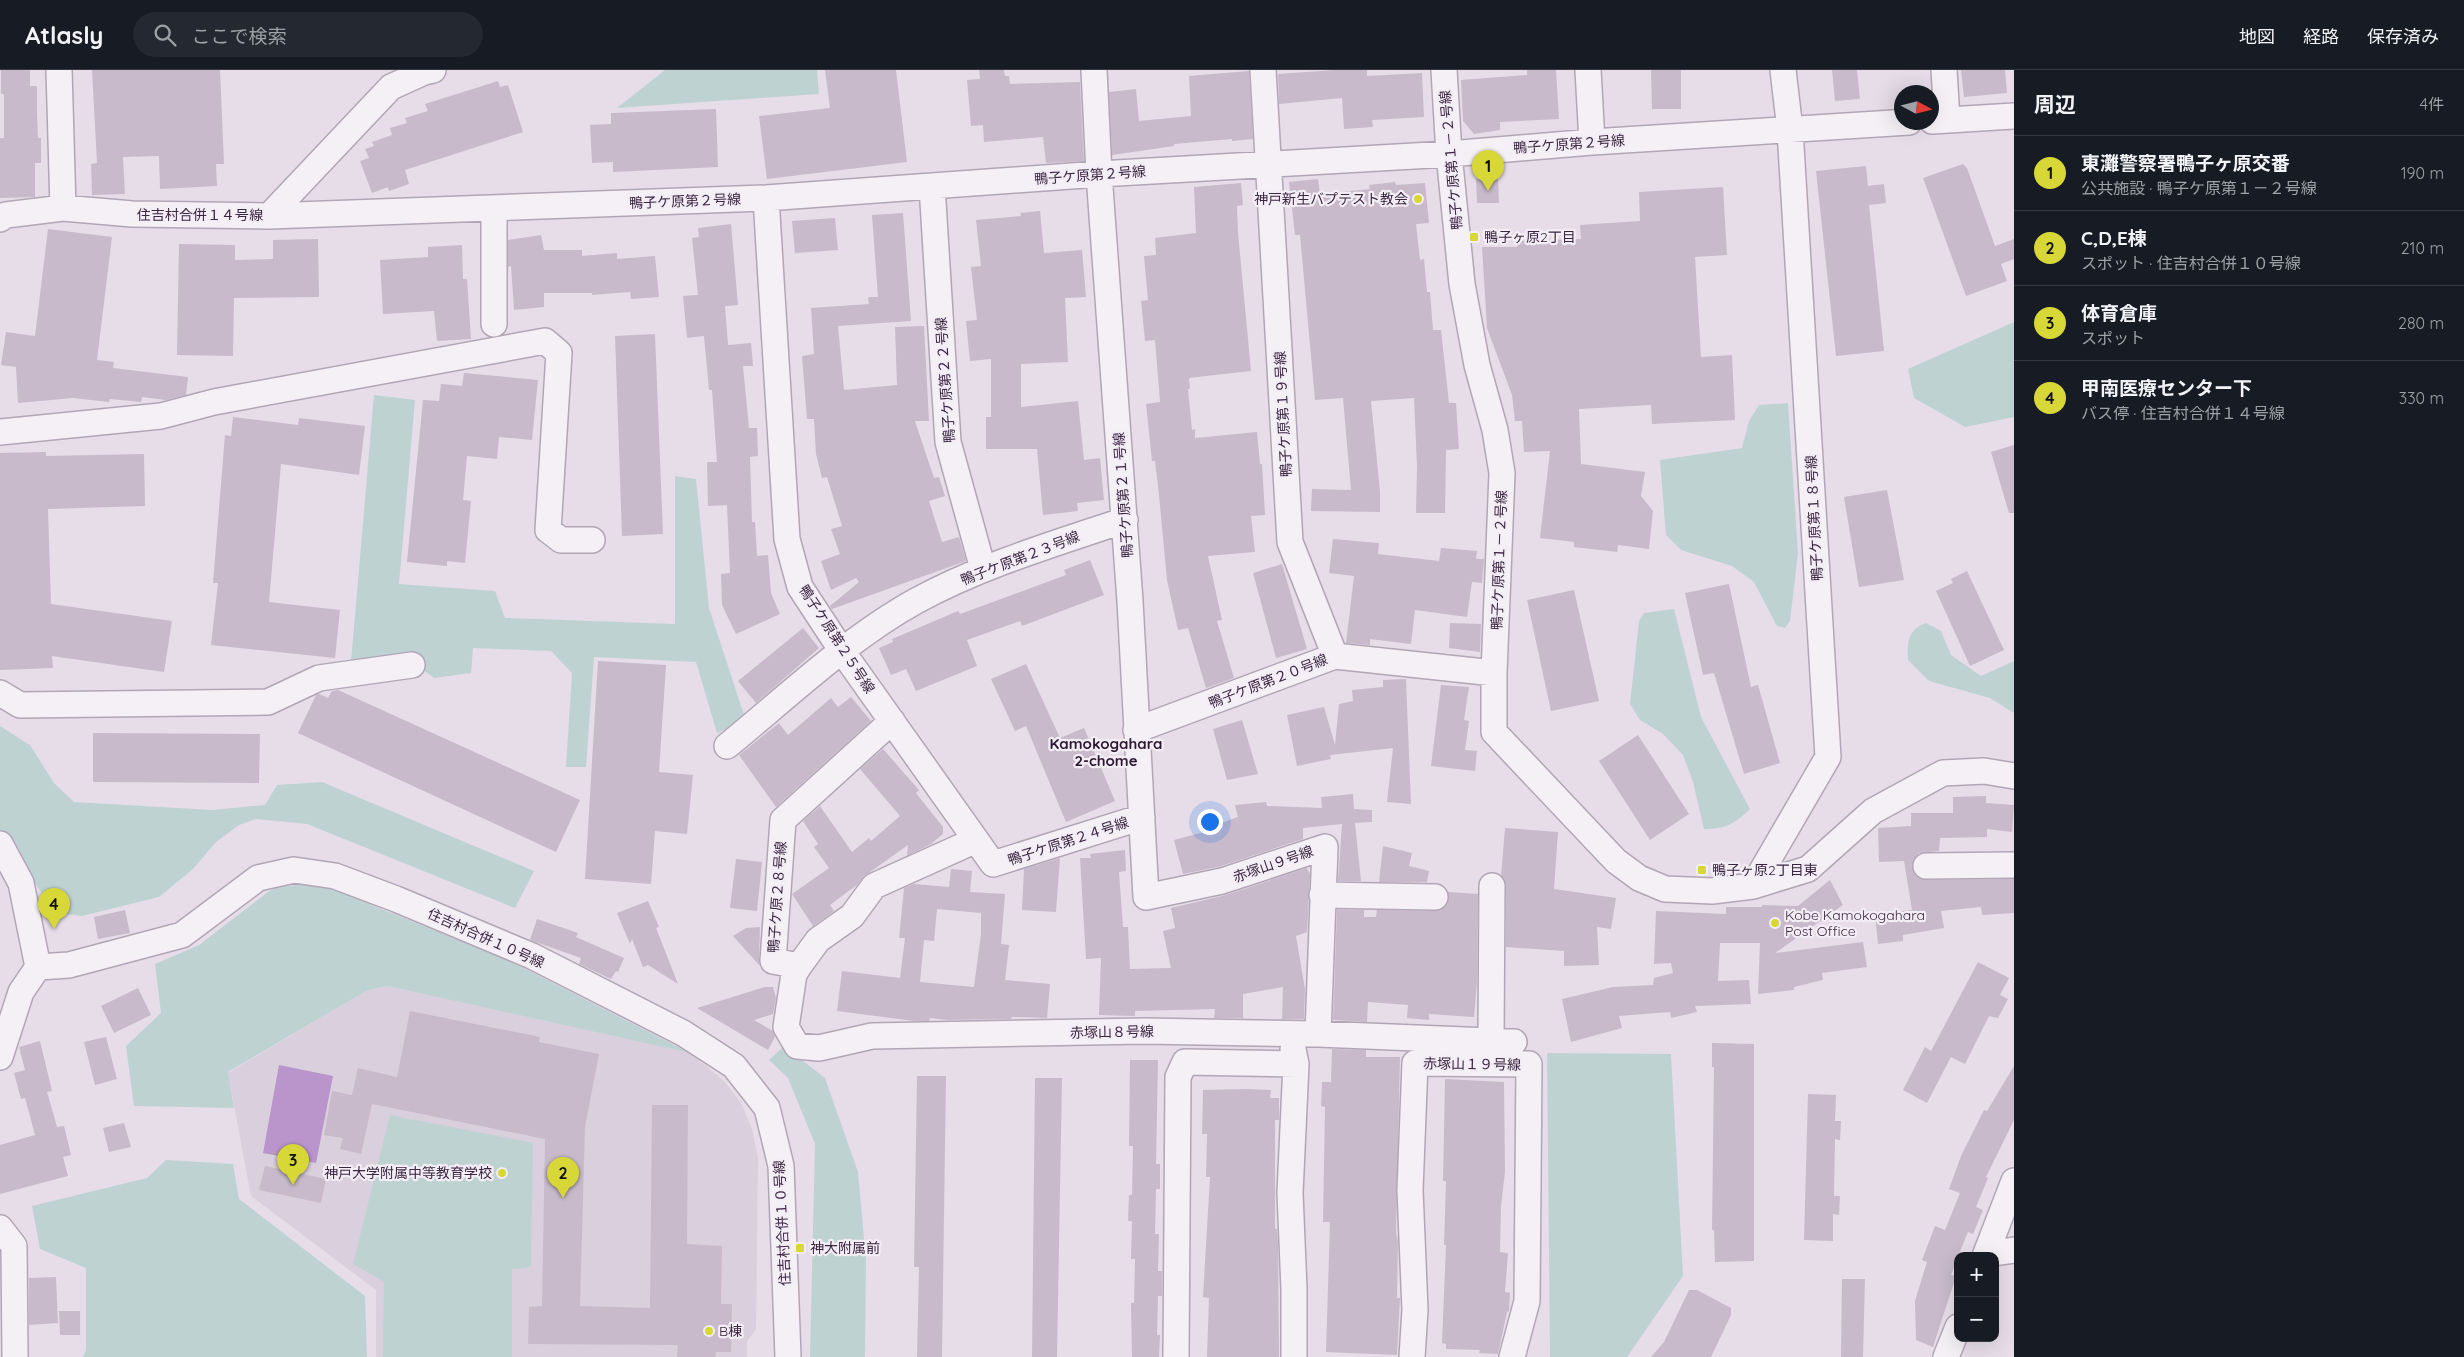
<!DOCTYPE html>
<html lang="ja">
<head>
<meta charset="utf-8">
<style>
  :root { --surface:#171b24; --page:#242831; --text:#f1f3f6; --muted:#9ea1a6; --line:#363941; --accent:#d8d738 }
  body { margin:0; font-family:Quicksand,"Noto Sans JP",sans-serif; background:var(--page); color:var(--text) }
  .controls { position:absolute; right:15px; bottom:15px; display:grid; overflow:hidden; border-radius:10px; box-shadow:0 5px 20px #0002 }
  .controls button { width:45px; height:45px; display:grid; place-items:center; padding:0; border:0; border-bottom:1px solid var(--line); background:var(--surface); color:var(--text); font:25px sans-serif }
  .compass { position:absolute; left:1894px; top:15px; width:45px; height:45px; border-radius:50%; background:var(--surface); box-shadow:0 5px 20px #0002; rotate:97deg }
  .you { position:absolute; left:1209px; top:751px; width:18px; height:18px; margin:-12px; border:4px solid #fff; border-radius:50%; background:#1a73e8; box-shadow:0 0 0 8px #1a73e833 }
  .badge { display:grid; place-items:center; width:32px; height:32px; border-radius:50%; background:var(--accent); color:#111; font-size:16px; font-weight:700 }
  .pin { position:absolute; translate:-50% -41px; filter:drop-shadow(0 1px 2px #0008) }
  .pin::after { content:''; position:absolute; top:26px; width:18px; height:15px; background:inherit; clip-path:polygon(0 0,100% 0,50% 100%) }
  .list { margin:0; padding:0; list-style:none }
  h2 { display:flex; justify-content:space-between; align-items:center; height:65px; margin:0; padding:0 20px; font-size:21px }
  h2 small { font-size:16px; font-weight:400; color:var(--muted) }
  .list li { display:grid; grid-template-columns:32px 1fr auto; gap:15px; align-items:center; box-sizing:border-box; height:75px; padding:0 20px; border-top:1px solid var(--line) }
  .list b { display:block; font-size:19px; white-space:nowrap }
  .list p { margin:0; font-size:16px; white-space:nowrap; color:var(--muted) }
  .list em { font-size:16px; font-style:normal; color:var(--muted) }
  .icon { flex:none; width:28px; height:28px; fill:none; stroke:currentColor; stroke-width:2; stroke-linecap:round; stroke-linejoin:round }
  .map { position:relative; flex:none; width:2014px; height:1287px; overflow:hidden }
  header { display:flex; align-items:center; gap:30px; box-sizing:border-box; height:70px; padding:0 25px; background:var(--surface); border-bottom:1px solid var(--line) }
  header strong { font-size:24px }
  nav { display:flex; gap:28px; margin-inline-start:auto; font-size:18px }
  .search { width:350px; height:45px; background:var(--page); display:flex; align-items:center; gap:12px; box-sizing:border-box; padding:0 18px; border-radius:28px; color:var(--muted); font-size:19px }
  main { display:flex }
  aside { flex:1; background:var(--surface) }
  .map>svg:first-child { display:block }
</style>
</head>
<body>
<header>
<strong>Atlasly</strong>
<div class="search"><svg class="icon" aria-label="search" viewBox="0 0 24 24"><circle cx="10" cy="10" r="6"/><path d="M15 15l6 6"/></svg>ここで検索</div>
<nav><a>地図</a><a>経路</a><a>保存済み</a></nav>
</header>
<main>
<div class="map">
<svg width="2014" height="1287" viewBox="0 0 2014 1287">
  <rect width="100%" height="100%" fill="#e6dde8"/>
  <path fill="#dacfdd" d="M387,916L690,983L724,1011L741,1033L752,1059L758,1088L756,1259L747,1271V1287H376V1220L251,1126L228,1003L366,921Z"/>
  <path fill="#bed3d1" d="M665,0H817L819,24L617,38Z
    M2014,252V347L1965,357L1914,328L1908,299Z
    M374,325L415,330L399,514L495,521L505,548L675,554V406L696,409L709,538L746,651L717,663L696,592L594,587L586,697H566L572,603L551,581L473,578L471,603L434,608L403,585L351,592Z
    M1788,333L1798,483L1790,551L1785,558L1777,556L1754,512L1732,496L1681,480L1666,465L1660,390L1742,378L1749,351L1759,335Z
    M1674,539L1701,647L1750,739C1734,754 1726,759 1704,759L1693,712L1683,685L1663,664L1640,650L1630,634L1639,551L1644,543Z
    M1926,553L1941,561L1951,585L1981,606L2014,591V643L1990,628L1929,611L1908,590C1907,573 1908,559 1926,553Z
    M0,656L30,675L54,713L74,732L213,740L265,735L277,715L322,712L534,801L515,838L307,754L256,749L239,755L216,772L193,799L159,827L82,846L56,843L0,764Z
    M315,813L363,829L374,836L514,893L690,983L387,916L366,921L228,1002L234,1038L134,1036L126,976L161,943L155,894L199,875L268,822L278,817Z
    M784,976L825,1008L858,1102L866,1190L865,1287H810L815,1074L788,1008L769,990Z
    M1547,983L1671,984L1683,1206L1627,1287H1550Z
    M390,1045L533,1073L531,1197L512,1199V1287H383L384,1212L353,1194Z
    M166,1090L233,1094L239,1129L365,1226L367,1287H83L86,1280V1198L40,1179L32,1136L147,1108Z"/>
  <path fill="#b995cb" d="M279,995L333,1006L316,1093L263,1083Z"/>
  <path fill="#c8bacb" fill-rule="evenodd" d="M1,0H30V16H37V42L38,68H41V93H35V127L0,128V68H4V24H1Z
    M92,0H220L224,94H216L217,116L160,119L159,86L123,87L125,124L92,125L91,94L97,93Z
    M825,0H896L907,92L767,109L759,46L830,38Z
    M979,0H1004L1005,6H1009L1010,14L1080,12L1084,91L1046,93L1043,67L984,72L983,55L971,56L967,10L980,9Z
    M1335,0H1367V6L1422,3L1424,47L1372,50L1373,57L1344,59L1342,28L1279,34L1278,4Z
    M1527,0H1556L1559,49L1500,52V60L1474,64L1463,51L1461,10L1527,5Z
    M1651,0H1681V39H1652Z
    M1832,0H1857L1860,29L1835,31Z
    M1961,0H2005L2007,23L1964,27Z
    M1249,1L1253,69L1232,71V69L1174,74V76L1112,85L1109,22L1136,19L1139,51L1191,46L1189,6Z
    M498,11L500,17L508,15L523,62L405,100L409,114L389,121L388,117L372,123L360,91L369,88L365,79L374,76L372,72L392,65L390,58L407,53L405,48L428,41L425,34Z
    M716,39L718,97L613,102V92L592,93L590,55L611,54V43Z
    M1963,94L1967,98L1995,176L2014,169V189L2001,194L2007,211L1966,226L1923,108Z
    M1866,96L1868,116L1884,114L1886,133L1869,135L1884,281L1836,286L1816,101Z
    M1318,109L1320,124L1370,119L1369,115L1395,112L1396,115L1425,113L1429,153L1416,154L1420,190L1424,189L1427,222H1430L1433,260H1441L1449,333H1456L1459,379L1446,380L1445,443H1416L1417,396L1414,328L1371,331L1380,421V442L1311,441L1312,419L1351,420L1343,328L1315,330L1300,165H1295L1289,112Z
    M1476,109H1498L1499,133H1477Z
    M1241,113L1243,135L1237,136L1238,163L1251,301L1189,308L1190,319H1188L1192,360L1195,359V368L1257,362L1260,394H1262L1265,445L1251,446L1255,482L1208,486L1222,550L1217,551L1234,608L1206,618L1188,558L1178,560L1167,510L1159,425L1155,391H1152L1146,334L1160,332L1155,270L1145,271L1141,231L1148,230L1144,186L1156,185L1155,168L1196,163L1194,117Z
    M1723,117L1727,185L1695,187L1701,287L1732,285L1735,350L1652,354L1651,335L1579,339L1581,394L1645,402L1641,426L1653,441L1649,479L1618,475L1617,482L1574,477V472L1540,468L1550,381L1524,382L1522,351H1515L1512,325L1487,258L1482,177H1517V171L1581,169L1580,155L1640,151L1639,122Z
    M1040,141L1044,183L1082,180L1086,227L1065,228L1068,292L1021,294V337L1078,331L1084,390L1100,388L1104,430L1077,433L1078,441L1043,445L1037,379H986V347H991V289L970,291L966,251L977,250L971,197L981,196L976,150L1021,146L1020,143Z
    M903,143L911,251L838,256L844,320L897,315L895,257L924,256L929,351H915L934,408L939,407L945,426L929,431L942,472L959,467L966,491L832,539L830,536L859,512L856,508L831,520L821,491L840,484L831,459L842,456L827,407L822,408L816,384L814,349H807L802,286L814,284L811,238L869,234L868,227H878L872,145Z
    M835,148L838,180L795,183L792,151Z
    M731,154L738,235L725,236L728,275L751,273L753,296H743L749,358H757L758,386L750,387L752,452H755L757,486L768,485L771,523L780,544L736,564L722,535L721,504L730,503L727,435L708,436L707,392H717L712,320H709L704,266L687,268L683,226L698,225L692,168L699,167L698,158Z
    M48,159L112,167L97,290L114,292L113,298L188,307L186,325L166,330L142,327L141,332L110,329L109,332L73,328L18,333L16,297L1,295L6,262L35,266Z
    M541,165L544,180H582V186L617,183V189L655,186L659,227L631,229L630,222L592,225V223H544V237L514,240L511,196L508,197V170Z
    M318,169L319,227L234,228L233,286L177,285L179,174L235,175V190L273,189V170Z
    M462,175L463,209H467L471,269L437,271L434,241L383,244L380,190L428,187V177Z
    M655,264L663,464L622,466L615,266Z
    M464,303L538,310L532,370L499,367L497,389L467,386L463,430L471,431L465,493L447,491V496L407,492L423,330L439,331L441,314L462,316Z
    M233,347L298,355L299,348L365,356L359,405L281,394L269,532L340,540L335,588L211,575L218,513H213L225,365L231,366Z
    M2014,375V443H2009L1991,382Z
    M46,382V386L144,384L145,436L48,439L51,534L172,551L164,602L52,586L53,598L0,600V383Z
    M1887,420L1904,510L1859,517L1844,427Z
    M1333,469L1379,473L1378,484L1439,491L1441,478L1477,481L1476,489H1484L1482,513L1472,512L1467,547L1415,540L1411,574L1370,569V575L1346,573L1354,506L1329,503Z
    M1090,490L1104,525L1022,556L1020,551L967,570L977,596L916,621L906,599L891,605L879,578L893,572L892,569L958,541L960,544L1066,505L1064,500Z
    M1282,494L1307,579L1276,588L1253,503Z
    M1967,501L2004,580L1970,596L1936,521L1953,513L1951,509Z
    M1729,514L1751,617L1758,615L1780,693L1744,704L1714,603L1703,605L1685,523Z
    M1574,520L1599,631L1551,641L1527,530Z
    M1450,553L1481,554L1480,582L1449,578Z
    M803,558L819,578L756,633L738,611Z
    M598,591L666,595L659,702L693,705L687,764L655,761L651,814L585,809Z
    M1026,594L1060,668L1084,658L1115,731L1066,752L1026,656L1015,661L991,609Z
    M1406,609L1411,734L1387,732L1393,678L1330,685L1331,689L1297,696L1287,645L1324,637L1335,675L1339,634L1353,631L1352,620L1383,617V610Z
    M1441,615L1469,617L1464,650L1469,651L1465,680L1477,681L1475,701L1431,696Z
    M338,620L580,730L556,782L298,663L316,625L319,624L328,628L332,621Z
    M851,627L871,651L776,737L739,685L779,653L788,665L831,628L838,637Z
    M1242,650L1258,704L1227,710L1213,659Z
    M93,663L260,664L259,713L93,712Z
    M1638,665L1689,744L1650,770L1599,691Z
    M883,679L919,720L916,723L943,757V764L931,774L907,786L908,775L863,807L858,814L830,835L834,841L813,856L792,824L829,798L814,777L818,774L803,751L820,736L852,782L869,768L871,771L900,746L860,699Z
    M1353,724L1354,739L1372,740V752L1355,753L1361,811H1338L1342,754L1303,758V769L1218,797L1183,804L1174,770L1223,757L1221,753L1238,747L1235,735L1266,732L1267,736L1322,738L1321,727Z
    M1986,726V733L2014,735L2012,762L1987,759V767L1940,768L1939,781L1919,783L1914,789L1912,797L1919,808L1926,810L2014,809V843L1982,845L1981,837L1941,841L1944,858L1903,865V871L1878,874L1875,844L1912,840L1904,791L1879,792L1878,758L1911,756V743H1953V727Z
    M1505,758L1558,762L1554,819L1616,828L1611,859L1597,857L1599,895L1564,896V881L1506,877V816L1501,806Z
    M1383,776L1412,783L1409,796L1429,801L1427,812H1379Z
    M1125,780L1126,801L1119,802L1123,857H1128L1130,899L1171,898L1163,861L1175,858L1171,838L1226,825L1307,798L1310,804L1307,862L1296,866L1305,919L1304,949H1282L1283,917L1243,924V948H1214L1215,939L1135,941V946L1099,945L1101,888L1086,889L1080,788H1091L1090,784Z
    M1060,788L1056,842L1022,840L1024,799Z
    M736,789L762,792L757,841L730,838Z
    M951,799L972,801L970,822L1005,824L1001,874L1009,875L1005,910L1050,914L1047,948L1012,947L1011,949L947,950L930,948L929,951H914L837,941L842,901L900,908L905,868H899L904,818L914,814L949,817ZM937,839L981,843V864L974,917L920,912L924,870L934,871Z
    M1830,810L1843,835L1775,883L1863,872L1867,897L1822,903L1823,910L1794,917V920L1758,924L1760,873H1720L1718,911L1749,910L1751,934L1695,936L1697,942L1671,948L1670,942L1619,946L1622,958L1571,972L1562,929L1613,917L1653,915L1654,908L1673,903L1671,893L1654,894L1656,841L1726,844V837H1762V835L1798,836Z
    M1448,822L1478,824L1477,912L1474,947L1429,944V950L1407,948L1408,935L1368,932L1367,952L1333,950L1337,840H1364V847H1376L1377,840L1435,841L1447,835Z
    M648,831L659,857L656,858L678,914L648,895L643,897L632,869L630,874L617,843Z
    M125,840L130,863L98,869L94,847Z
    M537,849L578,863L576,867L624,888L618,902L616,901L611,909L579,894L581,888L530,870Z
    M760,857L759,890V895L733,866L746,858Z
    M1978,892L2009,908L2000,925L2008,929L1998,948L1989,946L1965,994L1951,987L1927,1033L1903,1020L1925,977L1931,981Z
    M765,917H773L776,928L773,944L754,950L773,961L775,967L768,980L697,938Z
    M138,918L151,945L114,963L101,936Z
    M410,941L540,967L539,972L599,984L585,1057L580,1236L650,1238L652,1035H688L687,1174L722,1176L721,1234H732L731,1282H716L715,1287H677L678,1275L528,1274L529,1237L542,1236L545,1069L372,1034L361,1084L340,1079L343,1068L324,1065L332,1021L352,1025L358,998L397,1007Z
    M106,967L117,1009L95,1015L84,972Z
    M40,971L52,1021L47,1022L57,1057L64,1056L71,1085L63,1087L68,1106L0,1124V1075L35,1065L25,1028L21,1029L14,1003L25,1000L19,977Z
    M1712,973L1754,974V1191L1715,1192L1714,1160H1712L1714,997H1712Z
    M1332,979L1366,980V987H1400L1396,1162L1398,1171L1397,1228H1400L1397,1285L1326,1282L1330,1152H1323L1325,1037L1321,1036L1322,1012H1331Z
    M1130,990H1158L1156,1094H1160V1119H1156L1155,1164H1159L1158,1201H1162V1226H1158L1157,1265H1160L1159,1287H1132L1131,1233H1134L1135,1189H1131L1132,1151H1128L1129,1125H1132L1133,1076H1129Z
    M2014,996V1050L1986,1107L1988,1108L1976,1137L1983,1140L1973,1164L1968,1162L1958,1186L1951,1205L1956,1206L1933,1277L1916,1270L1915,1231L1927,1192L1922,1190L1935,1156L1945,1160L1960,1123L1949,1119L1961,1086L1984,1040L1987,1041Z
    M917,1006H946L942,1287H917L919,1197H914Z
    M1035,1008H1062L1057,1287H1032Z
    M1445,1009L1504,1012L1505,1102L1501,1136L1500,1182L1508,1183L1505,1222L1510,1223L1509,1241L1507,1242L1498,1284L1479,1283L1480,1280L1446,1279V1274L1442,1273L1446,1175H1444L1446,1111H1443Z
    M1247,1019L1271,1020L1270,1028H1279V1050H1275V1159H1277L1278,1173L1279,1287H1207L1209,1228L1203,1227L1210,1107H1206L1207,1064H1202L1203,1020Z
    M1808,1024L1836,1025L1835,1051H1841L1840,1070L1835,1069L1834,1126H1840L1839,1145L1833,1144V1171L1804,1170Z
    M124,1053L131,1077L109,1082L103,1058Z
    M265,1096L326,1109L321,1133L259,1120Z
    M56,1207L58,1253L29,1255V1208Z
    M1842,1209H1865L1863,1287H1841Z
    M1689,1220H1697L1731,1238V1245L1711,1287H1651L1664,1272Z
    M59,1241H80V1265H60Z"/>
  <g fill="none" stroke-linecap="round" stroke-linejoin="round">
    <defs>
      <path id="minor" d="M59,0L63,138
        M1094,0L1099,104L1130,531L1146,827L1222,811L1325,777L1318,964
        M1263,0L1290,472L1335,586
        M1444,0L1449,84L1462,214L1477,295L1495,360L1502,403L1494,603V662L1616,791L1639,808L1665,819L1712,821L1753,816L1808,799L1873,741L1943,703L1984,701L2014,706
        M1588,0L1592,72
        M1944,0L1947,50
        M1932,51L2014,46
        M932,116L948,372L983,499
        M766,128L787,469L800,517L842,581L993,794L1142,747
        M269,146L391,17L424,2L433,0
        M0,149L6,145L63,138L132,144L269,146L766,128L1099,104L1449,84L1592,72L1909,52
        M494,254V138
        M0,362L161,346L214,332L545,271L559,283L548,460L561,470H592
        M0,623L20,635L268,632L319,608L412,595
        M892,651L783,750L773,891L799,896L818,870L852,846L874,816L976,770
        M1136,660L1335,586L1494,603
        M727,676C787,627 849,568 916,531C982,495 1054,474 1125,450
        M0,774L21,813L38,897
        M1926,796L2014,795
        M1753,816L1828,687L1790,60L1783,0
        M1322,825L1435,827
        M799,896L794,904L786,957L797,976L819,978L872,966L1145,961L1318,964L1514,972
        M1491,971L1492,816
        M1293,979L1296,994L1290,1123L1294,1219V1287
        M0,987L21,922L38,897L69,895L182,865L258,808L294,800L335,806L396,829L532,886L683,963L734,996L767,1038L781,1096L788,1287
        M0,1158L14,1176L15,1287
        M1986,1184L2014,1180
        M1985,1186L2014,1111
        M1176,1287L1178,1007L1185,992L1296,994
        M1412,1287L1415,1240L1410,1120L1415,993L1529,994L1527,1231L1512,1287
        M1946,1287L1958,1257"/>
    </defs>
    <use href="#minor" stroke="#b2a6b6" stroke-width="28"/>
    <use href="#minor" stroke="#f5f0f6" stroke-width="25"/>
  </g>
  <g fill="#d8d738" stroke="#f3edf6" stroke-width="2">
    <circle cx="1418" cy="129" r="5"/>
    <rect x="1469" y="162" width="10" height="10" rx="2.5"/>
    <rect x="1697" y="795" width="10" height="10" rx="2.5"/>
    <circle cx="1775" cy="853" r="5"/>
    <circle cx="502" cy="1103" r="5"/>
    <rect x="795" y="1173" width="10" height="10" rx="2.5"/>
    <circle cx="709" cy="1261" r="5"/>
  </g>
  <g text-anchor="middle" stroke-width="4.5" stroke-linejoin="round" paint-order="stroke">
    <g font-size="14" fill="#3a2640" stroke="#f3edf6">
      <text transform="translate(1569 74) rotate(-4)" y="5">鴨子ケ原第２号線</text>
      <text transform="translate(1451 90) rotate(-95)" y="5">鴨子ケ原第１－２号線</text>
      <text transform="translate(1090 105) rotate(-4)" y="5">鴨子ケ原第２号線</text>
      <text transform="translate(685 131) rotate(-2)" y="5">鴨子ケ原第２号線</text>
      <text x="200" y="150">住吉村合併１４号線</text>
      <text transform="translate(945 310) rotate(-94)" y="5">鴨子ケ原第２２号線</text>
      <text transform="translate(1283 344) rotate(-93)" y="5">鴨子ケ原第１９号線</text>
      <text transform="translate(1123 425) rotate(-94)" y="5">鴨子ケ原第２１号線</text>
      <text transform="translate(1814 448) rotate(-93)" y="5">鴨子ケ原第１８号線</text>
      <text transform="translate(1020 488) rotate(-21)" y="5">鴨子ケ原第２３号線</text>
      <text transform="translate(1499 490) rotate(-88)" y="5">鴨子ケ原第１－２号線</text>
      <text transform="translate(837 569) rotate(57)" y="5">鴨子ケ原第２５号線</text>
      <text transform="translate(1268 611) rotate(-21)" y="5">鴨子ケ原第２０号線</text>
      <text transform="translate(1068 771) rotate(-18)" y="5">鴨子ケ原第２４号線</text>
      <text transform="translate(1273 794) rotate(-19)" y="5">赤塚山９号線</text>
      <text transform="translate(777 827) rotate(-86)" y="5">鴨子ケ原２８号線</text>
      <text transform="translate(486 868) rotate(24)" y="5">住吉村合併１０号線</text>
      <text transform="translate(1112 962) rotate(-1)" y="5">赤塚山８号線</text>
      <text transform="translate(1472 994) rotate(1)" y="5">赤塚山１９号線</text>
      <text transform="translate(782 1153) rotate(-93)" y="5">住吉村合併１０号線</text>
    </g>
    <g font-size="14" fill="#3a2640" stroke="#f3edf6" text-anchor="start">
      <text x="1408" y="134" text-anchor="end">神戸新生バプテスト教会</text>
      <text x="1484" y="172">鴨子ヶ原2丁目</text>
      <text x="1712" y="805">鴨子ヶ原2丁目東</text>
      <text x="1785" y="850">Kobe Kamokogahara<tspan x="1785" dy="16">Post Office</tspan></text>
      <text x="492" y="1108" text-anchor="end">神戸大学附属中等教育学校</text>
      <text x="810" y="1183">神大附属前</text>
      <text x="719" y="1266">B棟</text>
    </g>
    <g font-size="15" font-weight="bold" fill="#2c1831" stroke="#f3edf6">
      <text x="1106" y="679">Kamokogahara<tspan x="1106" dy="17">2-chome</tspan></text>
    </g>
  </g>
</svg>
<div class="controls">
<button>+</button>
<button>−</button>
</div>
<svg class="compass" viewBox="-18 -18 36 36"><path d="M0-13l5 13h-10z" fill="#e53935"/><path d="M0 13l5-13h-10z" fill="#9ea1a6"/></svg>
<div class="you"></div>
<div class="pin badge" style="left:1488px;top:121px">1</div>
<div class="pin badge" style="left:563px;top:1128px">2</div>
<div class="pin badge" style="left:293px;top:1115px">3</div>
<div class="pin badge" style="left:54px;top:859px">4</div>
</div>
<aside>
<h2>周辺<small>4件</small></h2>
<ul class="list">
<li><span class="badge">1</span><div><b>東灘警察署鴨子ヶ原交番</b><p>公共施設 · 鴨子ケ原第１－２号線</p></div><em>190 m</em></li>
<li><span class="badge">2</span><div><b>C,D,E棟</b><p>スポット · 住吉村合併１０号線</p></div><em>210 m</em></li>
<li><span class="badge">3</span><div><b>体育倉庫</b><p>スポット</p></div><em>280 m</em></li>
<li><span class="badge">4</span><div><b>甲南医療センター下</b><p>バス停 · 住吉村合併１４号線</p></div><em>330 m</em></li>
</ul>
</aside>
</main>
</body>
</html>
